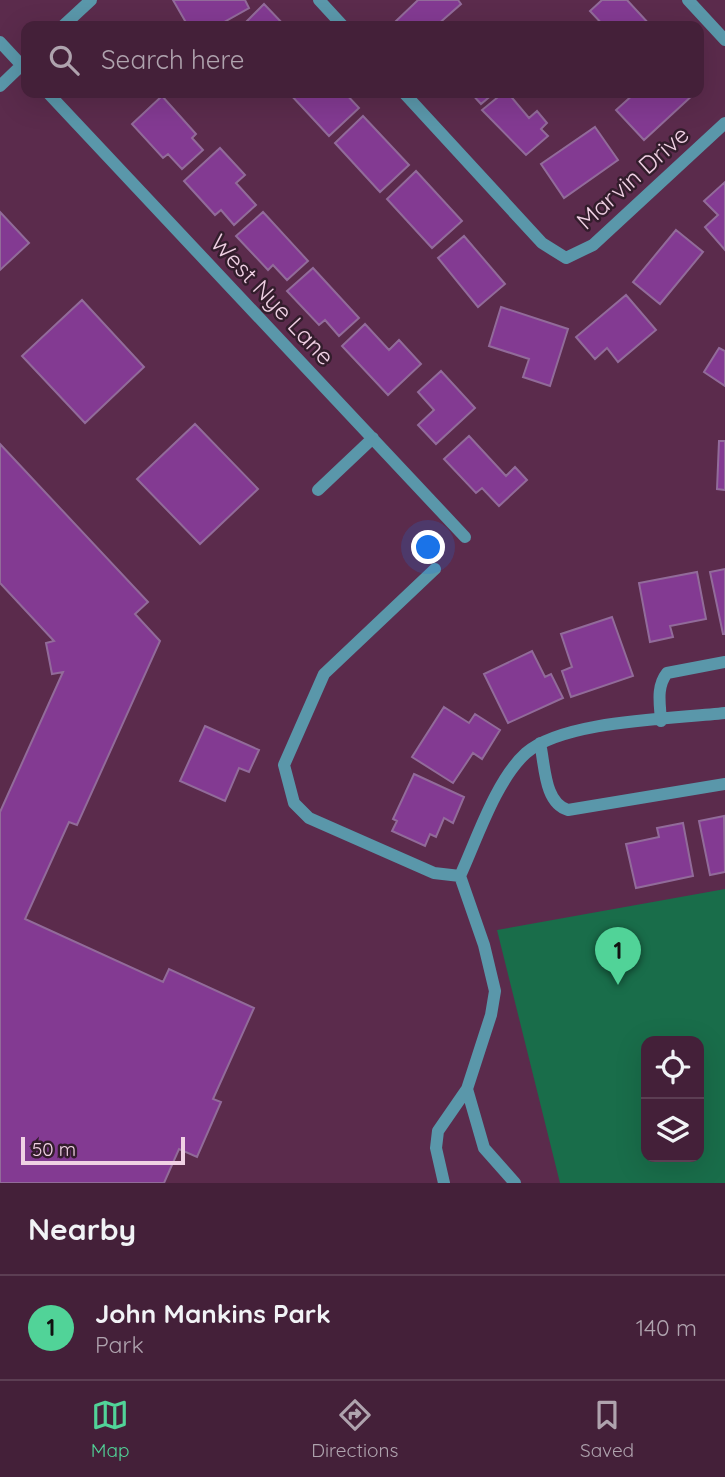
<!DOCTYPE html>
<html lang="en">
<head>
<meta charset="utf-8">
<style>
  :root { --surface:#442039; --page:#4b2841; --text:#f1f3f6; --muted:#afa3ae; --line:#5c3e53; --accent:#51d398 }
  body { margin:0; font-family:Quicksand,sans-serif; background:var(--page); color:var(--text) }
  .controls { position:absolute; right:21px; bottom:21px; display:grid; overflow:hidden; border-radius:14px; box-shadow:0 7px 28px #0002 }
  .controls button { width:63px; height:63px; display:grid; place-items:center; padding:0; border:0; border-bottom:2px solid var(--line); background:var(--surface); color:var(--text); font:35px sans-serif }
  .scale { position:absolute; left:21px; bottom:18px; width:164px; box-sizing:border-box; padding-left:7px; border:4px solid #f0d1e4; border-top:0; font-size:19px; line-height:24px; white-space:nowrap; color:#f0d1e4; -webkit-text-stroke:5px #331d2c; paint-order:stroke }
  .you { position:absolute; left:429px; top:548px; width:24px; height:24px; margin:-18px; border:5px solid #fff; border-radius:50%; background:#1a73e8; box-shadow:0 0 0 10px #1a73e833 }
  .badge { display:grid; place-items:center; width:46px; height:46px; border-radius:50%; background:var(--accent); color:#111; font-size:23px; font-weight:700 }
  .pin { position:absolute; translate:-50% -58px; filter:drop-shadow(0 2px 4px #0008) }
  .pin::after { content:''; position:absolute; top:37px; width:24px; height:21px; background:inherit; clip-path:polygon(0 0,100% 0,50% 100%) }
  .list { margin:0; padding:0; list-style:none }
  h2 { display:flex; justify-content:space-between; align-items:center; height:91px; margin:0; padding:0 28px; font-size:30px }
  h2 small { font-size:23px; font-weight:400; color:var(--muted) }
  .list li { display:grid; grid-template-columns:46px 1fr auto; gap:21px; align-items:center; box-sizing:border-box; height:105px; padding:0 28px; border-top:2px solid var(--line) }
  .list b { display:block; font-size:26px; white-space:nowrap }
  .list p { margin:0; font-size:23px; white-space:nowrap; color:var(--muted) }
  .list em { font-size:23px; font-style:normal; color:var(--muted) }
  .icon { flex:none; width:38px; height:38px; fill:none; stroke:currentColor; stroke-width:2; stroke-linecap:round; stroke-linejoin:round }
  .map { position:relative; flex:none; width:725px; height:1183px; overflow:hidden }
  .search { position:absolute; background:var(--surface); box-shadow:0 7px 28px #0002; left:21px; right:21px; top:21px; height:77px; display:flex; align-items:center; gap:18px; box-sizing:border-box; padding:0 24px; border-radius:14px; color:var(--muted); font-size:26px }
  .sheet { height:196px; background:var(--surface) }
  nav { display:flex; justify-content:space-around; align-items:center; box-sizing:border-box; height:98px; border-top:2px solid var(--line); background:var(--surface); font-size:19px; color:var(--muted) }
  nav a { display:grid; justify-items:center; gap:4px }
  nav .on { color:var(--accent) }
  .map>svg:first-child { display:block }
</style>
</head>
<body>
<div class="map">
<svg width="725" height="1183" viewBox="0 0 725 1183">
  <rect width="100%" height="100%" fill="#5b2b4c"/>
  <path fill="#196d4a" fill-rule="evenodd" d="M725,889V1183H560L497,930ZM646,1041H699V1157H646Z"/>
  <path fill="#833a92" stroke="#926b9a" stroke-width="2" d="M173,0H245L249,8L217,26H188Z
    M418,0H458L461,4L436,26H401L396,21Z
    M602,0H627L651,26H604L590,11Z
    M264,4L285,26H242Z
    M289,93H345L359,108L329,136Z
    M471,93H494L481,104Z
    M503,93H508L529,118L537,111L547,123L541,129L548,136L526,155L482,110Z
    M635,93H695L644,140L616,110Z
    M162,96L196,134L192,138L203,150L182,169L168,154L163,158L132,124Z
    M363,116L409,165L380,192L335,143Z
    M595,127L618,160L564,198L541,164Z
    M220,148L245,175L236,183L256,205L234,225L221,210L215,215L184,181Z
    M416,171L462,221L432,248L387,199Z
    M725,182V250L705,227L718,215L704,201Z
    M0,212L29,243L0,270Z
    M263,212L308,261L287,280L273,265L268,270L236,236Z
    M676,230L703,252L660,304L633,282Z
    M464,236L505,284L478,307L438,258Z
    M313,268L359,318L339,336L325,320L319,325L287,291Z
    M626,295L656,330L618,362L607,348L595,359L576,337Z
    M82,300L144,367L85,423L22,356Z
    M501,307L568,329L550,386L523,377L529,359L489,346Z
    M365,324L389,350L399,340L421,364L388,395L342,346Z
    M719,348L725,351V386L704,372Z
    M441,371L475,408L436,444L418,425L434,410L418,392Z
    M195,424L258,489L200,544L137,479Z
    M469,436L506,476L515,467L527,480L499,506L482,488L476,493L444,459Z
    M719,441H725V490L717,489Z
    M0,444L148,602L135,614L160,641L77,825L69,822L25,919L163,982L169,969L254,1008L213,1099L221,1102L197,1157L179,1149L164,1183H0V812L63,672L52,674L46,643L54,641L0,583Z
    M725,569V634H723L710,572Z
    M697,572L706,619L670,626L673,637L650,642L639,583Z
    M612,617L633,676L571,697L562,671L572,667L561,634Z
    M532,651L545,677L551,674L563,698L508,723L484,674Z
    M444,707L469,723L475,714L500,730L482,759L473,753L453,783L412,757Z
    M205,726L259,750L249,772L239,768L225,801L180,781Z
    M414,774L464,797L453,823L444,818L436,837L430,834L425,846L392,831L397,821L393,819Z
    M724,816L725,872L710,875L699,821Z
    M683,823L693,876L636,888L626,844L659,837L657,828Z"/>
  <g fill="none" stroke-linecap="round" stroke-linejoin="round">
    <path stroke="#5a97aa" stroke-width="12" d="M319,0L343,26
      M688,0L725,40
      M63,26L91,0
      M0,42L26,70
      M0,86L26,61
      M48,93L465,537
      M404,93L542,243L566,258L593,245L725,123
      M318,490L373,438
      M435,569L324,674L284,765L294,803L309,818L434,873L460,876
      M661,721C660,704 656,687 667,673L725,662
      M540,743C545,765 544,803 568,810L725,784
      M467,1089L484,1148L515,1183
      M444,1183L436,1148L438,1131L467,1089L491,1015L495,991L484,945L460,876C477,839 496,780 526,753C564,720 673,719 725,713"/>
  </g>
  <g text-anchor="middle" stroke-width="5" stroke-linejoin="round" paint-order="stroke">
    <g font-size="24" fill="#f0d1e4" stroke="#331d2c">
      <text transform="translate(633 178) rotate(-42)" y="8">Marvin Drive</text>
      <text transform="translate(272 300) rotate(47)" y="8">West Nye Lane</text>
    </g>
  </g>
</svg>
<div class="controls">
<button><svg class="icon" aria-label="locate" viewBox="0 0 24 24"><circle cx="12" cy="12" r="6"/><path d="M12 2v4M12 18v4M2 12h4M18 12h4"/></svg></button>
<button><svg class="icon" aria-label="layers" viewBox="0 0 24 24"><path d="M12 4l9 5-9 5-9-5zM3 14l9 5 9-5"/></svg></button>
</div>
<div class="scale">50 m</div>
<div class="you"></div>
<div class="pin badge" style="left:618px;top:985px">1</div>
<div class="search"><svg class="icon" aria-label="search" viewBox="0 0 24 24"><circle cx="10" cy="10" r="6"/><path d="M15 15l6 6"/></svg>Search here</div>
</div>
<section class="sheet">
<h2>Nearby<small></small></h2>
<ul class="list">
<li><span class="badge">1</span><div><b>John Mankins Park</b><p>Park</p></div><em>140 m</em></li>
</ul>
</section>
<nav>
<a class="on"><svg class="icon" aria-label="map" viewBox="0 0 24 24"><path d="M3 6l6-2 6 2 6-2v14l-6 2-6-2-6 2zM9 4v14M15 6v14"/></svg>Map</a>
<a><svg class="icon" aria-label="directions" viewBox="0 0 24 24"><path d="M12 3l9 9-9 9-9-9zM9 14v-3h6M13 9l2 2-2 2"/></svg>Directions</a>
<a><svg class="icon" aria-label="saved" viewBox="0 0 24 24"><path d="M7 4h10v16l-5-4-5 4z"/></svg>Saved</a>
</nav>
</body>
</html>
